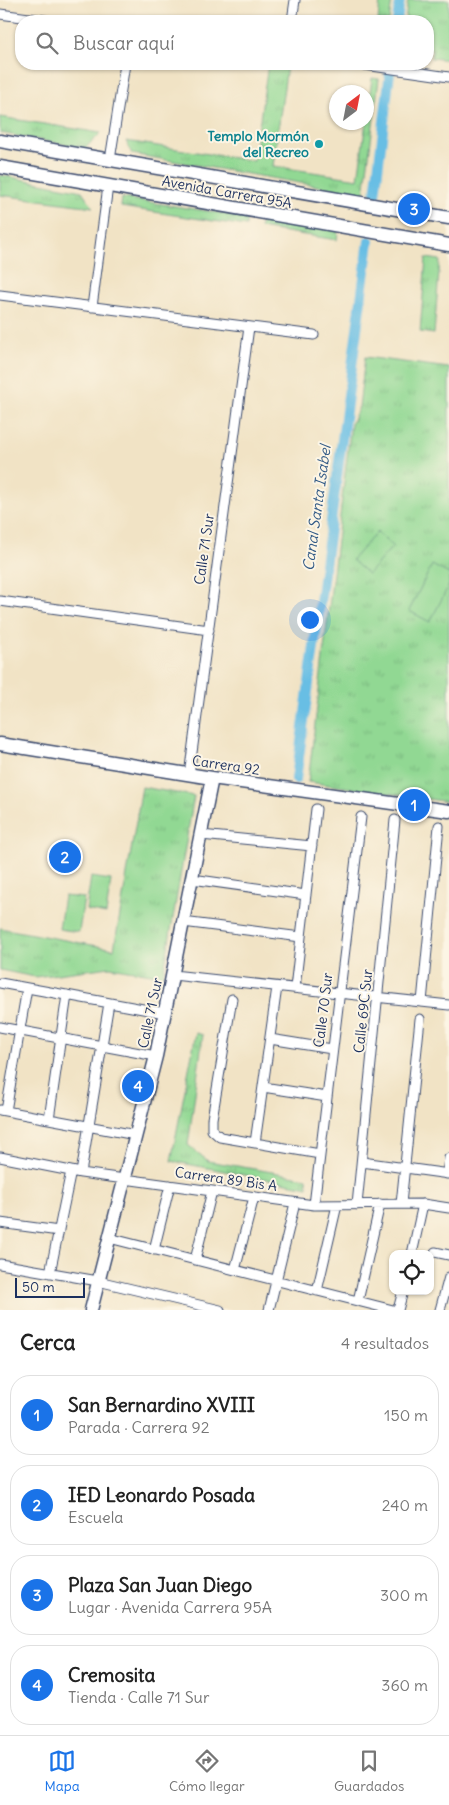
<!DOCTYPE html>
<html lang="es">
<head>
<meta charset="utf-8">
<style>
  :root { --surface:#fff; --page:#f6f6f6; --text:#222; --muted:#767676; --line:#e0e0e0; --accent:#1a73e8 }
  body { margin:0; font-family:Delius,sans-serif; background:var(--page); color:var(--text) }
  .controls { position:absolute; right:15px; bottom:15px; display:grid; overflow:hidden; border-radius:10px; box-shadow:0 1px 4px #0004 }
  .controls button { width:45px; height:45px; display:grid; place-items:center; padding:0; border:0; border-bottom:1px solid var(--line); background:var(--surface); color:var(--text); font:25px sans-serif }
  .compass { position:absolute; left:329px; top:85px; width:45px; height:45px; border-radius:50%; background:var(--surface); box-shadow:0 1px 4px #0004; rotate:32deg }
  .scale { position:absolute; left:15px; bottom:12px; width:70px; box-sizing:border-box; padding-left:5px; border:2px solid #1b2f5e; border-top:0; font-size:14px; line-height:18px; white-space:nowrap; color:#1b2f5e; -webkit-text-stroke:4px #fcf5e5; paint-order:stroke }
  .you { position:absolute; left:309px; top:619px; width:18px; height:18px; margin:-12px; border:4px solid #fff; border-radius:50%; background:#1a73e8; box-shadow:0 0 0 8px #1a73e833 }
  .badge { display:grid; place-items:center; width:32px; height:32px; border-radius:50%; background:var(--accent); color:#fff; font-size:16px; font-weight:700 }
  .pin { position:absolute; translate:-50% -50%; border:2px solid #fff; box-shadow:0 1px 5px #0006 }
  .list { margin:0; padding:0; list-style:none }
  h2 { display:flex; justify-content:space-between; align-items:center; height:65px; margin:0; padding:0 20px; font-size:21px }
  h2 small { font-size:16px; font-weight:400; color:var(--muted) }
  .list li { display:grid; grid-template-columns:32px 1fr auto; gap:15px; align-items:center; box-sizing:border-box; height:80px; margin:0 10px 10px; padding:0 10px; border:1px solid var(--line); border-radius:20px }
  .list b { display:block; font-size:19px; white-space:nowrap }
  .list p { margin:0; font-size:16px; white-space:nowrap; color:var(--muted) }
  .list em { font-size:16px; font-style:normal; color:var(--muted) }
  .icon { flex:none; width:28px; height:28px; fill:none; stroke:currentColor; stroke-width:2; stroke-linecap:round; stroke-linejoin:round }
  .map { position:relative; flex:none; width:449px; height:1310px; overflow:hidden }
  .search { position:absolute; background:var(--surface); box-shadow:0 1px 4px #0004; left:15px; right:15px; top:15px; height:55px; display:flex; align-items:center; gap:12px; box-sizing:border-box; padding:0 18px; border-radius:20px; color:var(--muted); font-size:19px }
  .sheet { height:425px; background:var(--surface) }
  nav { display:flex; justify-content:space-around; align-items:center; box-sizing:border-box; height:70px; border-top:1px solid var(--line); background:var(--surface); font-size:14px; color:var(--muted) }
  nav a { display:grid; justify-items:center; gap:2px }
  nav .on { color:var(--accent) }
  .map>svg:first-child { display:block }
</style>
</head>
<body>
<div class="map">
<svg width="449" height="1310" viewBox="0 0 449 1310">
  <defs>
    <pattern id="grass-tufts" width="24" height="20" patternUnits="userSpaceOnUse" patternTransform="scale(1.25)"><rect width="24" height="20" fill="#91d893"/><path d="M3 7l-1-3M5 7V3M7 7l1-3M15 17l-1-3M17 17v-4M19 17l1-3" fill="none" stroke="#7cba81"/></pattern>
  </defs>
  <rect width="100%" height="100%" fill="#fcf5e5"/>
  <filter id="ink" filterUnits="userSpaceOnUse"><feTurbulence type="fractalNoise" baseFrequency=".02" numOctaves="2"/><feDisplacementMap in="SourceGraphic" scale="10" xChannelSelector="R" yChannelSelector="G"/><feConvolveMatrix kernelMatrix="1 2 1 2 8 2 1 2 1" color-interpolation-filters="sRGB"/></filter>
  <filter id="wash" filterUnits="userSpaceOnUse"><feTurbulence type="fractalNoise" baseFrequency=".0096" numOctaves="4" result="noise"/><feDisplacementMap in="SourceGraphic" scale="20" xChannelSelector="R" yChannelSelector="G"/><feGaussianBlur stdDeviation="1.12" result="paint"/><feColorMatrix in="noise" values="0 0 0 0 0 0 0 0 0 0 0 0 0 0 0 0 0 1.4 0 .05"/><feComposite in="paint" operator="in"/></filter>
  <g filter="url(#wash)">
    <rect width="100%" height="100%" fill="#f1e3c5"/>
    <path fill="url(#grass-tufts)" stroke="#568478" d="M380,0H392L389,21H378Z
      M408,0H449V60L431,58L432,50L428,49V21H405Z
      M268,64L287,66L273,166L358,179L372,78L379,79L364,194L132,154L126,141L254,161Z
      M0,117L101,133L85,148L0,133Z
      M0,175L82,191L93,207L0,195Z
      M122,198L247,217L246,226L121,207Z
      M261,220L338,231L337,240L260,228Z
      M426,258L440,260L434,334L420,332Z
      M365,357L449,368V802L308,782L351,424L359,407Z
      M142,787L194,796L163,976L110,967L35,977L0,970V928L114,949Z
      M196,1033L203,1035L188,1145L208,1161L307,1178L308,1187L171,1161Z"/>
    <path fill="#91d893" stroke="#568478" d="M377,532L393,546L368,574L352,560Z
      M432,565L449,574V585L430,622L409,611Z
      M91,877L111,880L106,914L86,910Z
      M64,896L84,898L79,932L59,929Z"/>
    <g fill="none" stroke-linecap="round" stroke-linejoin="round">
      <path stroke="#68bee4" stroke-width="10" d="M397,21L400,0
        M375,195L391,64
        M296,779L369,241"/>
    </g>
  </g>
  <g filter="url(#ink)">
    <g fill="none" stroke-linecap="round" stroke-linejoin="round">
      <defs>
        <path id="street" d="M0,14L51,21
          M292,21L295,0
          M358,64L449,77
          M110,160L125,64
          M0,295L314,335
          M92,307L108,186
          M0,601L209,630
          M189,775L249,327
          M201,835L312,846
          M192,879L306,895
          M183,922L301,937
          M173,975L449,1005
          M0,983L165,1013
          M295,988L316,809
          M232,999L212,1119V1130L220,1137L320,1154
          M422,1002L439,826
          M0,1027L156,1056
          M270,1039L332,1049
          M263,1087L327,1097
          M0,1110L136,1135
          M6,1111L27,988
          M49,1119L67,995
          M255,1143L277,987
          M0,1157L81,1173L314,1205L423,1204L449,1208
          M362,1162L449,1174
          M81,1173L109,1003
          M447,1174L449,1158
          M401,1204L420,1019
          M314,1205L361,817
          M357,1205L395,820
          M0,1223L59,1231
          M109,1238L393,1310
          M154,1250L170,1185
          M435,1252L449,1255
          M412,1254L423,1204
          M195,1260L212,1191
          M0,1264L98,1281L220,1310
          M235,1270L254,1197
          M50,1273L71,1171
          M317,1291L337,1205
          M358,1301L380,1204
          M269,1310L295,1203
          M398,1310L403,1291
          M440,1310L449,1277"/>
        <path id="secondary" d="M0,141L449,218
          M0,167L449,245
          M0,744L212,778L449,811
          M91,1310L156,1056L212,778"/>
      </defs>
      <use href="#street" stroke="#3b4a6d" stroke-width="11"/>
      <use href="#secondary" stroke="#3b4a6d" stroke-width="15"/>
      <use href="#street" stroke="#fff" stroke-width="9"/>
      <use href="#secondary" stroke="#fff" stroke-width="12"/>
    </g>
  </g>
  <circle fill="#0f9aa8" stroke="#fcf5e5" stroke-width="2" cx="319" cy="144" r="5"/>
  <g text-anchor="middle" stroke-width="4" stroke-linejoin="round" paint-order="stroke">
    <g font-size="14" font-weight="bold" fill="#0d838f" stroke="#fcf5e5" text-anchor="end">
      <text x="309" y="141">Templo Mormón<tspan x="309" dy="16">del Recreo</tspan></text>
    </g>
    <g font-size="14" fill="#1b2f5e" stroke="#fcf5e5">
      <text transform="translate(227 192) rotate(10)" y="5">Avenida Carrera 95A</text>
      <text transform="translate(204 549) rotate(-82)" y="5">Calle 71 Sur</text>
      <text transform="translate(226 765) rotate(8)" y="5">Carrera 92</text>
      <text transform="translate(323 1010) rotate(-83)" y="5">Calle 70 Sur</text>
      <text transform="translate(363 1011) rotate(-84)" y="5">Calle 69C Sur</text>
      <text transform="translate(150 1013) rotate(-78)" y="5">Calle 71 Sur</text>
      <text transform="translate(226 1179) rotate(8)" y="5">Carrera 89 Bis A</text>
    </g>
    <g font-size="15" font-style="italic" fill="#325a86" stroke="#fcf5e5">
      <text transform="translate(317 508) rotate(-82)" y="5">Canal Santa Isabel</text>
    </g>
  </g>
</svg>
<div class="controls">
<button><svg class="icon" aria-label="locate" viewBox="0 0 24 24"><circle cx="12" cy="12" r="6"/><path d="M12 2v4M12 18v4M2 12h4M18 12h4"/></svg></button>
</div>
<svg class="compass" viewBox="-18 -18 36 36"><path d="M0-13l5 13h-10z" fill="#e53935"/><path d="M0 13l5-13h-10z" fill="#767676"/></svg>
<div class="scale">50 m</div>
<div class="you"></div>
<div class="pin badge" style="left:414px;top:805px">1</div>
<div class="pin badge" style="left:65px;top:857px">2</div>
<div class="pin badge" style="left:414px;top:209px">3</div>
<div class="pin badge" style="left:138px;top:1086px">4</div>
<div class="search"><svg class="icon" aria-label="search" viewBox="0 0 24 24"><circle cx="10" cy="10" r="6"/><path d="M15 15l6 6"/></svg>Buscar aquí</div>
</div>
<section class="sheet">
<h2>Cerca<small>4 resultados</small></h2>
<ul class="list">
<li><span class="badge">1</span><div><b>San Bernardino XVIII</b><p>Parada · Carrera 92</p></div><em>150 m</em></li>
<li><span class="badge">2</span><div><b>IED Leonardo Posada</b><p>Escuela</p></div><em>240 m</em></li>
<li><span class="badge">3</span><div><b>Plaza San Juan Diego</b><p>Lugar · Avenida Carrera 95A</p></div><em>300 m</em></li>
<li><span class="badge">4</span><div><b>Cremosita</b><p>Tienda · Calle 71 Sur</p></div><em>360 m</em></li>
</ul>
</section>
<nav>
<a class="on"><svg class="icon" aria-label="map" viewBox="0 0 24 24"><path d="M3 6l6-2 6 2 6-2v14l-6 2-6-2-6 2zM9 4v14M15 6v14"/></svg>Mapa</a>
<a><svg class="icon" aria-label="directions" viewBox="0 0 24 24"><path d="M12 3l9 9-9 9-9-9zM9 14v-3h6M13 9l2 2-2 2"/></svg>Cómo llegar</a>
<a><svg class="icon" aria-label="saved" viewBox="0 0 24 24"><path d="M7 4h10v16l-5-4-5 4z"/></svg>Guardados</a>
</nav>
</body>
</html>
